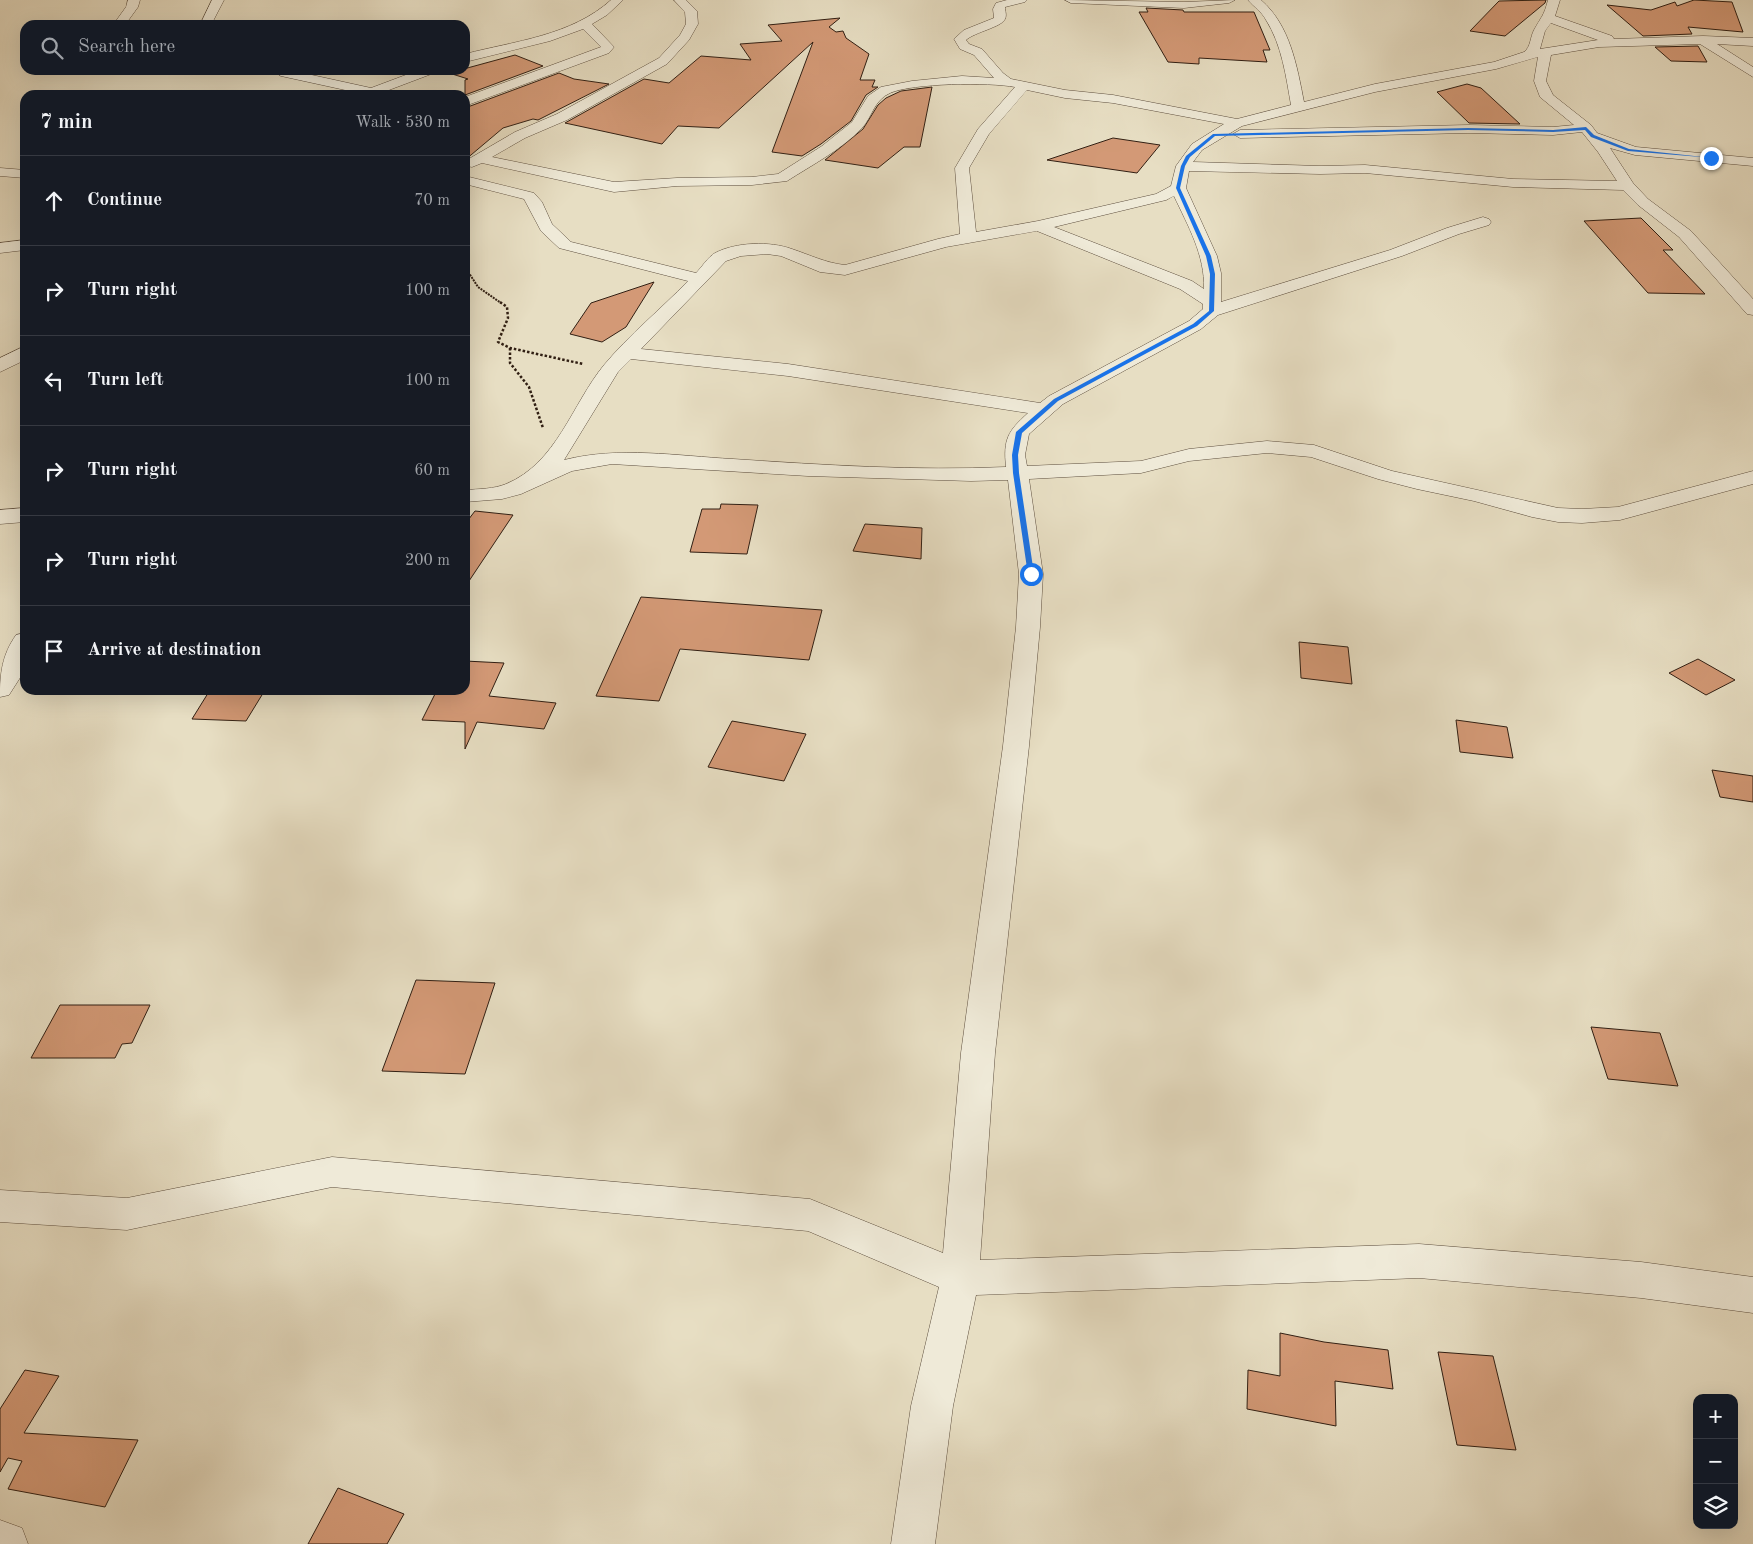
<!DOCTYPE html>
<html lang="en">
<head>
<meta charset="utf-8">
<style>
  :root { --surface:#171b24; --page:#20242c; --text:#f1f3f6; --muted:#9ea1a6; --line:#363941 }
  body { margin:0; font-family:"Old Standard TT",serif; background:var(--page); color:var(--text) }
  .controls { position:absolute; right:15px; bottom:15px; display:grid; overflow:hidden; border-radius:10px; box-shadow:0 5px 20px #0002 }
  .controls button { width:45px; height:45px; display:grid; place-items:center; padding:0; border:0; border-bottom:1px solid var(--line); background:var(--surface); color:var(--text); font:25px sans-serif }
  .stop { position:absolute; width:15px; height:15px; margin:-11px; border:4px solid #1a73e8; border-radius:50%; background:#fff }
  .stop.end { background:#1a73e8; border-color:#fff; box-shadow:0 1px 5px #0008 }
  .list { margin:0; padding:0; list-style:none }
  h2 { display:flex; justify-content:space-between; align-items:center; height:65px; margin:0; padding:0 20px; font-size:21px }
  h2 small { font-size:16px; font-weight:400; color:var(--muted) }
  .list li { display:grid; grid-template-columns:32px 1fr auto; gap:15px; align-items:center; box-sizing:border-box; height:90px; padding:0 20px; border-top:1px solid var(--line) }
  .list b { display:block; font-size:19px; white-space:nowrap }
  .list em { font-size:16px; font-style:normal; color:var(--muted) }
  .icon { flex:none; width:28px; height:28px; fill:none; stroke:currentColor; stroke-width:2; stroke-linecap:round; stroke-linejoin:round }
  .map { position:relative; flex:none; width:1753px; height:1544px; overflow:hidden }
  .search { position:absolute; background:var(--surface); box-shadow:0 5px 20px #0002; left:20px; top:20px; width:450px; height:55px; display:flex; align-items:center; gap:12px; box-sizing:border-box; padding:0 18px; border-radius:15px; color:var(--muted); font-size:19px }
  .panel { position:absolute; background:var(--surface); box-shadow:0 5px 20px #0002; left:20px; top:90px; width:450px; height:605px; border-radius:15px }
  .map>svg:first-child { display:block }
</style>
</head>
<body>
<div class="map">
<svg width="1753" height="1544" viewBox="0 0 1753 1544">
  <rect width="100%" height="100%" fill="#e7dec3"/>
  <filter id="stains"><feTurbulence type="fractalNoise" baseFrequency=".004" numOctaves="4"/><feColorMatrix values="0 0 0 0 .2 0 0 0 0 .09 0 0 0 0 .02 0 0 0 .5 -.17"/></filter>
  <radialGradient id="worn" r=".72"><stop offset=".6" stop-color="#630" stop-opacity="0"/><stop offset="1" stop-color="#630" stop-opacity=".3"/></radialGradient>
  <path fill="#d39976" stroke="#311f13" d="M1546,0L1545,3L1505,36L1470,31L1499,1Z
    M1694,0L1732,2L1743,32L1688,27L1692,34L1643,36L1607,5L1651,10L1675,2L1677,6Z
    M1146,8L1183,10L1184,12H1254L1270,50H1263L1267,62L1199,58V64L1168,62L1139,12H1148Z
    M840,18L829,27L836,32L843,31L846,38L869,54L860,80H875L872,87H878L866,95L851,121L821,144L802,156L772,152L813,42L719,128L678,126L662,144L565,123L644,79L669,83L701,56L751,60L740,44L782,41L768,25Z
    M1698,46L1707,62L1671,61L1655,47Z
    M515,55L543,66L465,95V80L468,79L449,73Z
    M559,73L574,79L609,84L538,120L533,119L503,128L465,160V108Z
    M1467,84L1481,88L1520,124L1469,123L1437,92Z
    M932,87L920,147H904L878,168L825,160L863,129L878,105L886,98L901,91Z
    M1113,138L1160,145L1137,173L1047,160Z
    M1641,218L1673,250H1663L1705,294L1648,293L1584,221Z
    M654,282L626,327L602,342L570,334L591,303Z
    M721,504L758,505L747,554L690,552L702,509H720Z
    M475,511L513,515L465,587V524Z
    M865,524L922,528L921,559L853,551Z
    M641,597L822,610L809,660L680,649L659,701L596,696Z
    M1299,642L1348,647L1352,684L1301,678Z
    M1698,659L1735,680L1706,695L1669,673Z
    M465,661L504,663L489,696L556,703L544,729L477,722L465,749V722L422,720L437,690H465Z
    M210,690H265L246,721L192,719Z
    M1456,720L1507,727L1513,758L1460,752Z
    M732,721L806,734L784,781L708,767Z
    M1712,770L1753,776V802L1720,797Z
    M416,980L495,983L465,1074L382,1071Z
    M60,1005H150L132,1043L122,1044L115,1058H31Z
    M1591,1027L1660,1033L1678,1086L1608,1079Z
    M1280,1333L1324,1342L1388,1350L1393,1389L1335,1381L1336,1426L1247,1409L1248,1370L1280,1376Z
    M1438,1352L1493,1356L1516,1450L1457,1445Z
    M25,1370L59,1376L24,1433L138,1440L105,1507L8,1489L22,1461L8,1458L0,1472V1409Z
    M338,1488L404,1514L387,1544H308Z"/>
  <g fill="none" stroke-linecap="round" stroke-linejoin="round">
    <defs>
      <path id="street" d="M128,0H140L138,7L125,25H113L126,7Z
        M212,0H224L211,25H203L201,23Z
        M611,0H623L607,15L592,24L614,47L609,53L465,106V97L601,47L583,29L550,41L465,62V54C515,41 571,36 611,0Z
        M674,0H686L697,11L698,24L689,40L667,64L567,120L525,138L492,157L614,182L677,178L752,177L778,174L822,146L852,122L868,96L881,87L912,81L962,76L994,78L974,55L960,49L954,39L964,30L994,18L993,9L996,3L1007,0H1027L1025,2L1005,7C1005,11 1007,15 1005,19C1002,27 975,32 966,40L969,44L982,49L1003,73L1011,79L1065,90L1113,95L1237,119L1291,105C1286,77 1282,45 1266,20C1262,12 1254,7 1248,0H1261C1290,25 1297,66 1304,102L1375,84L1494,62L1524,52C1531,47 1530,37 1534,30C1541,17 1544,16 1548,0H1560L1555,16L1612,36L1614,39L1703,36L1753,38V46L1717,44L1753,67V77L1700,44L1599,47L1551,55L1546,81L1553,95L1591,125L1597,133L1636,147L1753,158V166L1635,155L1610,148L1633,183L1648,199L1691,231L1753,299V315L1747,314L1679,237L1638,205L1623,190L1513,187L1365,173L1320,174L1189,171L1186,188L1217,256L1221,273V302L1390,250L1447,228L1483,217L1489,219L1491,222L1489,225L1459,234L1402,256L1218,315L1201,329L1063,404L1029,434L1025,455L1027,466L1141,461L1189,449L1267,441L1314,445L1392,471L1558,508L1582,509L1618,507L1753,471V484L1620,520L1582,523L1558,522L1532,517L1474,501L1417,489L1378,479L1311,457L1267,453L1189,461L1141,473L1029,479L1043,574L1040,627L1029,746L995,1053L980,1260L1419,1244L1641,1262L1753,1277V1313L1641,1298L1419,1278L976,1295L953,1406L935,1544H891L911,1406L939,1287L808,1231L332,1187L127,1230L0,1222V1190L127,1198L332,1157L810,1199L943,1253L961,1053L1003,746L1016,627L1019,574L1008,480L971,481L808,476L612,464L572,471L521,494L502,499L465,502V490C479,489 494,489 506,484C557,463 572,404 604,365C629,335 661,309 688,281L559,248L541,231L524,199L465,184V176L534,193L542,202L552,224L571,242L696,273C702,267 708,257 715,253C736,242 770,241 792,249C810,255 826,263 845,265L938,239L960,234L955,168L978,129L1015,87C989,82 913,83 890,93C874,100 872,117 862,128C841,150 812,165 787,181L752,185L677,186L614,192L482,163L472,167L467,166L465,163L467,160L515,132L557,114L659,58L680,35L686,24L685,12ZM1551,23L1598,40L1540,49L1545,31ZM1538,57L1534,81L1540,97L1574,125L1553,127L1469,125L1240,130L1233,134L1240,138L1469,133L1553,135L1582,132L1598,152L1617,181L1513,179L1365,165L1320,166L1193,162L1202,150L1242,126L1375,92L1496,69ZM1027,90L1065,98L1113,103L1224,124L1192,144L1176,166L1171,186L1156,194L1038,221L976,232L969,168L989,134ZM1174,196C1188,226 1205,255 1204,289L1192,281L1054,227L1166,200ZM1037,231L1180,289L1203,304V309L1189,321L1049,396L1040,403L788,364L641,349L726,261L741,256L767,254L781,256L820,272L845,275L946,247ZM631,359L788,376L1028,413C1008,431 1003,439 1006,467C916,471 824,465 733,459C677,456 619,446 564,460L618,372Z
        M1065,0L1184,2L1235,0L1229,3L1184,8L1071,3Z
        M272,70H289L371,88L419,70H436L434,73L381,93L383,95H357L359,93L281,76Z
        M0,168L25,170V178L0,176Z
        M25,240V250L0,253V243Z
        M25,346V360L0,372V358Z
        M25,508V522L0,524V510Z
        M25,633V670L9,695L0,697C0,673 2,655 16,635Z
        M0,1520L22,1528L28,1544H0Z"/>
    </defs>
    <use href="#street" stroke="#5e4f3f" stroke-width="1"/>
    <path stroke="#311f13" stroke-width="2" stroke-dasharray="2 1" stroke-linecap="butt" d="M465,267L478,287L501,303"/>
    <path stroke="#311f13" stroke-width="2.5" stroke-dasharray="2.5 2" stroke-linecap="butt" d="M500,302L507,307L508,318L498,342L510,348L583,364
      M510,348V363L529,387L543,428"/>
    <use href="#street" fill="#efead8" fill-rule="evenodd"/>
  </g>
  <path fill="#1a73e8" d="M1586,127L1594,135L1629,149L1713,158L1628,151L1591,137L1585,130L1553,132L1468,130L1215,136L1190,157L1185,166L1180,188L1211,256L1215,274L1214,311L1197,326L1058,401L1022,433L1018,455L1019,473L1034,574L1028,575L1013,473L1012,455L1016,432L1054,399L1193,324L1209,311L1210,274L1206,256L1176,188L1181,166L1186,156L1213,134L1468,128L1553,130Z"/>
  <rect width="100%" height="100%" filter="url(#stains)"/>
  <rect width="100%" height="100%" fill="url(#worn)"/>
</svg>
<div class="controls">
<button>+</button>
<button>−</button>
<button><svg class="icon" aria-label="layers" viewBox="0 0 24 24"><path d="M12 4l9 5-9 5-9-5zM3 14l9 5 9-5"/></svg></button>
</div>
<div class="stop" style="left:1031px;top:574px"></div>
<div class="stop end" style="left:1711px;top:158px"></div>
<div class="search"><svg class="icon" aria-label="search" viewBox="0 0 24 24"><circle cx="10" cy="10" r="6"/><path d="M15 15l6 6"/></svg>Search here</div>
<section class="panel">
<h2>7 min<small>Walk · 530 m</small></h2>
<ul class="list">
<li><svg class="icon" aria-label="ahead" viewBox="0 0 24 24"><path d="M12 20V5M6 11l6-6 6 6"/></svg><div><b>Continue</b></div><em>70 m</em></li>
<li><svg class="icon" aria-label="right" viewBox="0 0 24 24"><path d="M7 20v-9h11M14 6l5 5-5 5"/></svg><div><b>Turn right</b></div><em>100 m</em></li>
<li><svg class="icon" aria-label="left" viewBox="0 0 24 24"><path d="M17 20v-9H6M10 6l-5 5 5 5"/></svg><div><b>Turn left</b></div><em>100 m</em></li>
<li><svg class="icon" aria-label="right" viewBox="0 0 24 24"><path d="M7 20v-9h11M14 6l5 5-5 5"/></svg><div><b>Turn right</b></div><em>60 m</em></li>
<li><svg class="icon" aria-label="right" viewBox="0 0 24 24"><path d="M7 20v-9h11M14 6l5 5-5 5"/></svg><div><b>Turn right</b></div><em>200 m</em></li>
<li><svg class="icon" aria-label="arrive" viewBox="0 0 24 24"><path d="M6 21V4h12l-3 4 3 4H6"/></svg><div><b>Arrive at destination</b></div></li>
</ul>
</section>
</div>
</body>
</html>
